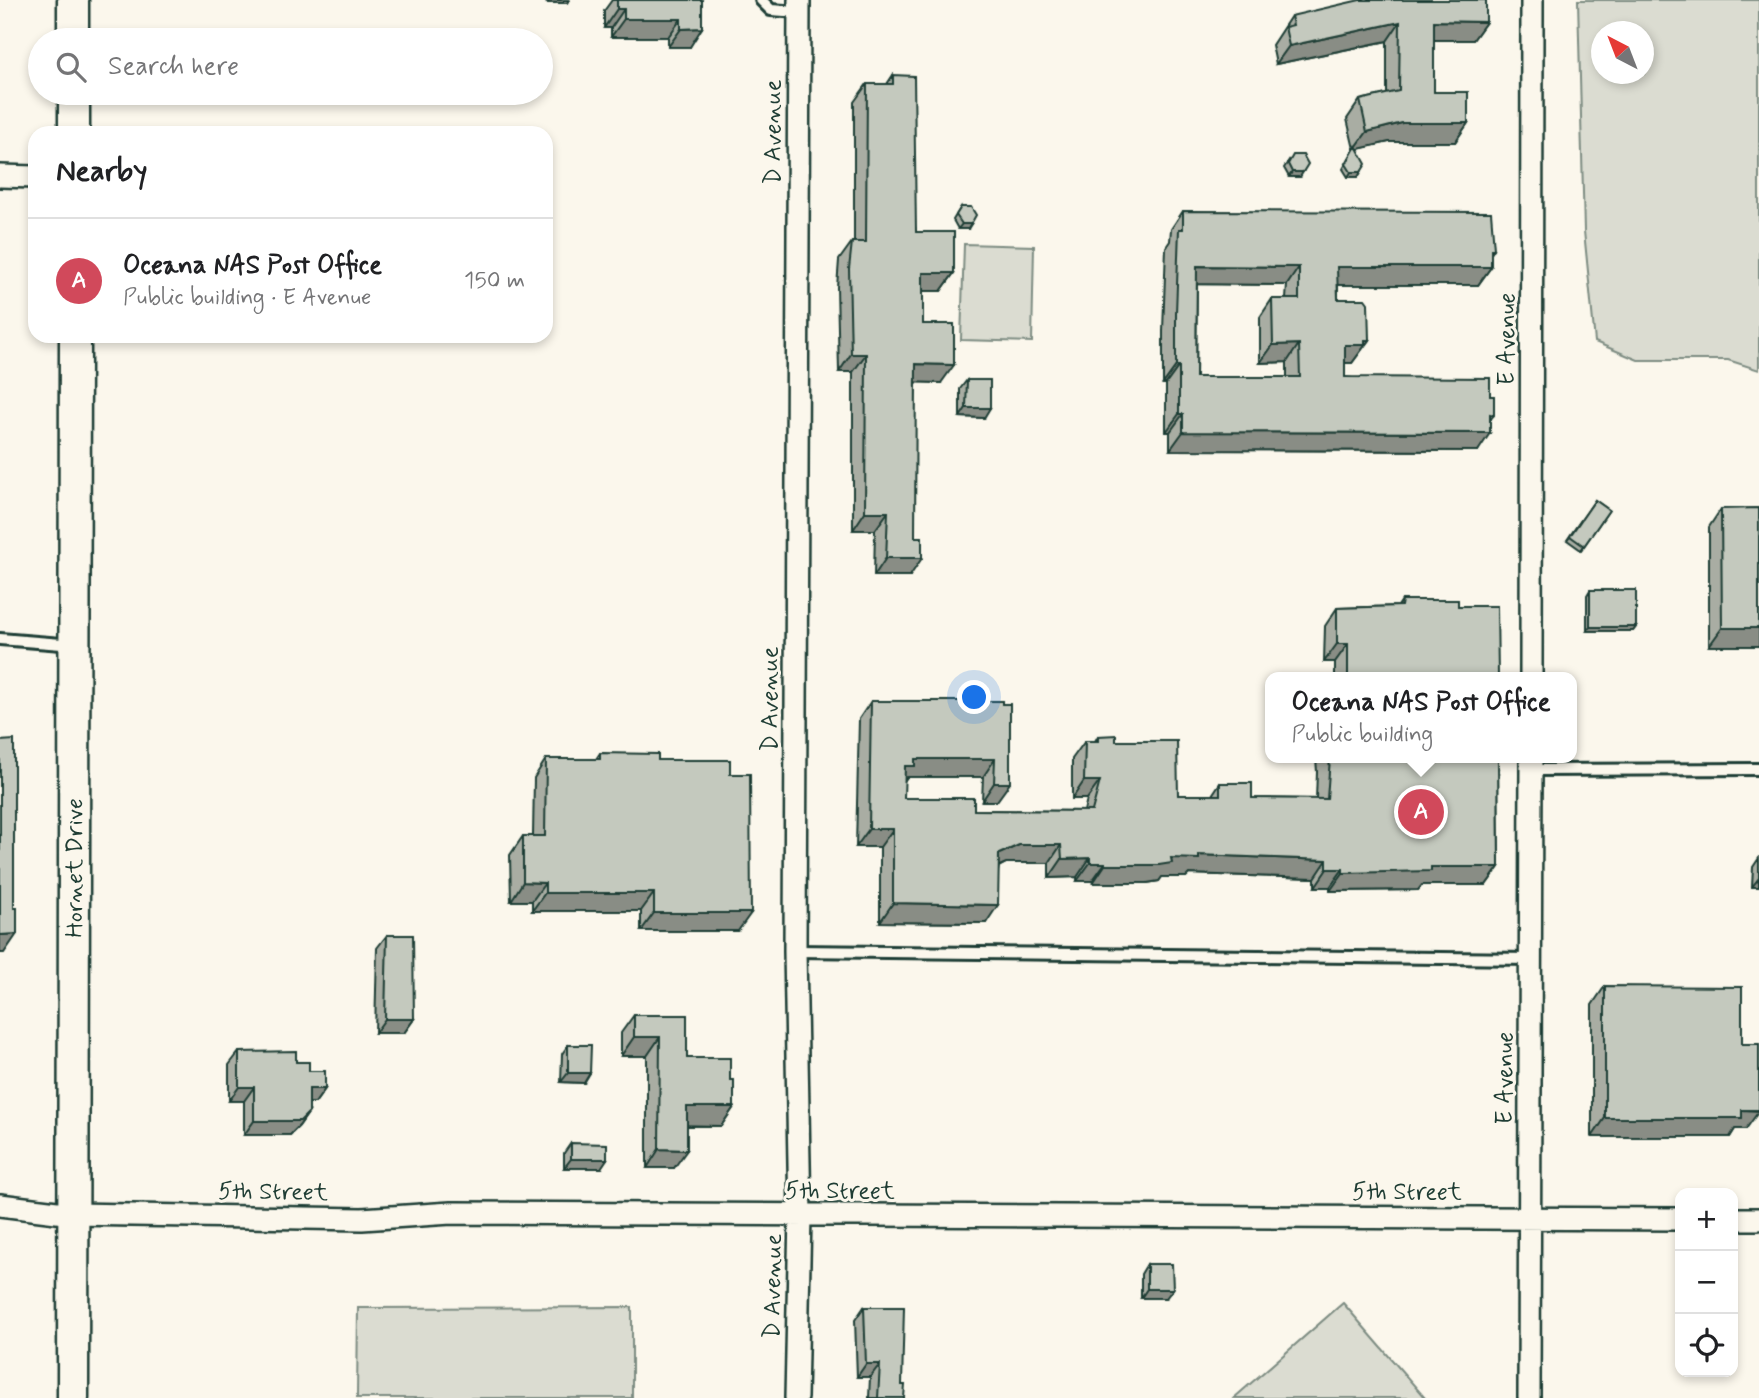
<!DOCTYPE html>
<html lang="en">
<head>
<meta charset="utf-8">
<style>
  :root { --surface:#fff; --page:#f6f6f6; --text:#202124; --muted:#757577; --line:#e0e0e0; --accent:#d1495b }
  body { margin:0; font-family:Mynerve,sans-serif; background:var(--page); color:var(--text) }
  .controls { position:absolute; right:21px; bottom:21px; display:grid; overflow:hidden; border-radius:14px; box-shadow:0 4px 10px #0003 }
  .controls button { width:63px; height:63px; display:grid; place-items:center; padding:0; border:0; border-bottom:2px solid var(--line); background:var(--surface); color:var(--text); font:35px sans-serif }
  .compass { position:absolute; left:1591px; top:21px; width:63px; height:63px; border-radius:50%; background:var(--surface); box-shadow:0 4px 10px #0003; rotate:318deg }
  .you { position:absolute; left:975px; top:698px; width:24px; height:24px; margin:-18px; border:5px solid #fff; border-radius:50%; background:#1a73e8; box-shadow:0 0 0 10px #1a73e833 }
  .badge { display:grid; place-items:center; width:46px; height:46px; border-radius:50%; background:var(--accent); color:#fff; font-size:23px; font-weight:700 }
  .pin { position:absolute; translate:-50% -50%; border:4px solid #fff; box-shadow:0 2px 7px #0006 }
  .popup { position:absolute; left:1265px; top:672px; width:312px; height:91px; box-sizing:border-box; display:grid; place-content:center; border-radius:14px; background:var(--surface); filter:drop-shadow(0 2px 5px #0005); font-size:23px; white-space:nowrap; color:var(--muted) }
  .popup b { font-size:26px; color:var(--text) }
  .popup::after { content:''; position:absolute; left:50%; top:100%; margin-left:-14px; border:14px solid transparent; border-top-color:var(--surface) }
  .list { margin:0; padding:0; list-style:none }
  h2 { display:flex; justify-content:space-between; align-items:center; height:91px; margin:0; padding:0 28px; font-size:30px }
  h2 small { font-size:23px; font-weight:400; color:var(--muted) }
  .list li { display:grid; grid-template-columns:46px 1fr auto; gap:21px; align-items:center; box-sizing:border-box; height:126px; padding:0 28px; border-top:2px solid var(--line) }
  .list b { display:block; font-size:26px; white-space:nowrap }
  .list p { margin:0; font-size:23px; white-space:nowrap; color:var(--muted) }
  .list em { font-size:23px; font-style:normal; color:var(--muted) }
  .icon { flex:none; width:38px; height:38px; fill:none; stroke:currentColor; stroke-width:2; stroke-linecap:round; stroke-linejoin:round }
  .map { position:relative; flex:none; width:1759px; height:1398px; overflow:hidden }
  .search { position:absolute; background:var(--surface); box-shadow:0 4px 10px #0003; left:28px; top:28px; width:525px; height:77px; display:flex; align-items:center; gap:18px; box-sizing:border-box; padding:0 24px; border-radius:38px; color:var(--muted); font-size:26px }
  .panel { position:absolute; background:var(--surface); box-shadow:0 4px 10px #0003; left:28px; top:126px; width:525px; height:217px; border-radius:21px }
  .map>svg:first-child { display:block }
</style>
</head>
<body>
<div class="map">
<svg width="1759" height="1398" viewBox="0 0 1759 1398">
  <rect width="100%" height="100%" fill="#fbf7ec"/>
  <filter id="ink" filterUnits="userSpaceOnUse"><feTurbulence type="fractalNoise" baseFrequency=".0143" numOctaves="2"/><feDisplacementMap in="SourceGraphic" scale="14" xChannelSelector="R" yChannelSelector="G"/><feConvolveMatrix kernelMatrix="1 2 1 2 8 2 1 2 1" color-interpolation-filters="sRGB"/></filter>
  <g filter="url(#ink)">
    <path fill="#dbdcd1" stroke="#7d8c82" stroke-width="2" fill-rule="evenodd" d="M1578,0H1759V370L1728,360H1638L1595,342L1584,231ZM1602,32H1644V74H1602Z
      M964,244L1034,246L1032,342L961,340Z
      M1343,1303L1425,1398H1234Z
      M632,1307V1398H357L358,1308Z"/>
    <g fill="none" stroke-linecap="round" stroke-linejoin="round">
      <defs>
        <path id="lane" d="M761,0L771,10L798,12
          M0,639L74,645
          M1531,770L1759,769
          M795,951L1531,959"/>
        <path id="street" d="M0,176L35,177
          M1531,677L1532,0
          M0,1205L73,1214L362,1219L451,1213L1680,1219
          M1733,1219H1759
          M796,1398L800,1216L795,951L799,0
          M1529,1398L1531,758"/>
        <g id="secondary">
          <path d="M73,0V40"/>
          <path d="M74,93V133"/>
          <path id="s1" d="M73,1398L75,336"/>
        </g>
      </defs>
      <use href="#lane" stroke="#1f3d34" stroke-width="16"/>
      <use href="#street" stroke="#1f3d34" stroke-width="26"/>
      <use href="#secondary" stroke="#1f3d34" stroke-width="35"/>
      <use href="#lane" stroke="#fbf7ec" stroke-width="10"/>
      <use href="#street" stroke="#fbf7ec" stroke-width="21"/>
      <use href="#secondary" stroke="#fbf7ec" stroke-width="30"/>
    </g>
    <path fill="#a9ada3" stroke="#1f3d34" stroke-width="2" fill-rule="evenodd" d="M612,0H702L690,47H668V37H611V28H604V11Z
      M1291,16L1486,22L1473,40H1434V92L1468,123L1455,142H1389L1357,149L1361,172L1358,177H1348L1343,169L1354,149L1347,119L1360,100L1387,94V41L1276,64L1272,45Z
      M893,75L916,232L954,273L941,291H923V324L941,383L916,382L910,576H874L875,530H853V372H839L837,287L839,260L852,242H854V102L867,84H887Z
      M1289,160L1300,177H1289L1284,168Z
      M961,207L968,229H958L953,220Z
      M1183,211L1494,249L1491,254V267L1478,285H1338V299L1369,340L1352,363H1345V377L1490,396L1494,415L1490,420L1478,451L1170,450V432H1166V384H1163V331L1166,247L1170,241L1171,229ZM1197,284L1287,285L1286,299H1272L1260,317V363L1287,362V377H1196Z
      M967,380L984,418L960,417V389Z
      M1595,500L1609,510L1581,550L1567,540Z
      M1759,508V646H1709V527L1721,509Z
      M1590,590L1636,627L1633,631H1587V595Z
      M1402,600L1458,606L1498,677H1335V662H1324L1325,626L1337,608L1398,606Z
      M871,701H1002L997,801H982L983,777H907L904,781V798L974,810L1084,811L1087,799H1072V759L1085,741H1095L1098,736L1116,741L1178,795H1212L1220,783L1252,798L1316,799L1317,772L1316,758H1498L1499,867L1486,885H1422L1418,890L1330,891V887H1315V878L1189,874L1186,877H1162L1159,881L1147,883H1093L1092,881H1077V877L1049,878V863H1006L999,867L986,923L880,922V847H856L859,719Z
      M600,753L658,760L738,931H641V911H532V901H511L510,855L523,836H533L534,778L546,759H596Z
      M1759,858V887H1752L1753,867Z
      M387,935L414,1019L404,1033H375L377,948Z
      M1605,986L1742,1044L1746,1129H1735L1730,1137H1592V1005Z
      M634,1015L687,1058L730,1080L734,1107L721,1126H687L674,1168H647V1056H621V1033Z
      M568,1045L584,1083L561,1082L562,1054Z
      M239,1052L296,1062L325,1089L315,1103H309V1112L299,1126L290,1135H244V1101H229V1065Z
      M571,1143L601,1168H564V1153Z
      M1147,1264L1166,1298H1141V1274Z
      M864,1307L902,1385L904,1398H869L870,1377H857L855,1320Z"/>
    <path fill="#898d85" stroke="#1f3d34" stroke-width="2" d="M549,0H569L567,3H547Z
      M617,9H624L611,28H604Z
      M624,19H681L668,37H611Z
      M1434,21L1486,22L1473,40H1421Z
      M1400,22L1387,41L1276,64L1289,46Z
      M702,28L690,47H668L681,29Z
      M1402,123H1468L1455,142H1389L1354,150L1367,132Z
      M1292,172H1303L1300,177H1289Z
      M1351,172H1361L1358,177H1348Z
      M962,224H971L968,229H958Z
      M1197,266L1299,267L1287,285L1184,284Z
      M1337,267H1491L1478,285H1325Z
      M923,273H954L941,291H911Z
      M1365,340H1369L1352,363H1333L1345,345Z
      M1299,344L1287,362L1260,363L1273,345Z
      M851,354H866L853,372H839Z
      M916,364L954,365L941,383L903,382Z
      M1176,366H1179L1166,384H1163Z
      M966,408H990L984,418L960,417Z
      M1179,414H1183L1170,432H1166Z
      M1183,432L1490,433L1478,451L1170,450Z
      M865,512H888L875,530H853Z
      M886,558H922L910,576H874Z
      M1590,627H1636L1633,631H1587Z
      M1722,628H1759V646H1709Z
      M1337,644H1348L1335,662H1324Z
      M915,759H995L983,777H907L902,784L905,766Z
      M1084,781H1100L1087,799H1072Z
      M994,783H1010L997,801H982Z
      M869,829H893L880,847H856Z
      M1019,845H1061L1049,863H1006L986,872L999,854Z
      M1199,855L1327,860L1315,878L1189,874L1186,877H1162L1159,881L1147,883H1093L1105,865Z
      M1090,858L1077,877L1049,878L1062,859Z
      M1090,863H1105L1092,881H1077Z
      M1431,867H1499L1486,885H1422L1418,890L1330,891L1343,873Z
      M1327,869H1343L1330,887H1315Z
      M1759,878V887H1752Z
      M523,882L545,883L532,901H511Z
      M545,893H654L641,911H532Z
      M893,903L998,905L986,923L880,922Z
      M654,913H751L738,931H641Z
      M17,934L4,953H0V935Z
      M385,1019H414L404,1033H375Z
      M634,1037H660L647,1056H621Z
      M568,1073H590L584,1083L561,1082Z
      M239,1087H254L244,1101H229Z
      M309,1089H325L315,1103H299Z
      M687,1107H734L721,1126L674,1125Z
      M1742,1110L1759,1111L1746,1129H1735L1730,1137H1592L1605,1118Z
      M309,1112L299,1126L290,1135H244L254,1121Z
      M659,1149L687,1150L674,1168H647Z
      M571,1159H607L601,1168H564Z
      M1147,1289H1173L1166,1298H1141Z
      M866,1364H880L870,1377H857Z"/>
    <path fill="#c4c9be" stroke="#1f3d34" stroke-width="2" fill-rule="evenodd" d="M617,0H702V28L681,29V19H624V9H617Z
      M1360,0H1486V22L1434,21V92H1468V123H1402L1367,132L1360,100L1399,91L1400,22L1289,46L1285,27L1293,25L1291,16Z
      M893,75L914,76L916,232H954V273H923V324H954V365L916,364L915,537H922V558H886L888,512H865L866,354H851L849,269L852,242H866L867,84H893Z
      M1356,146L1366,164L1361,172H1351L1346,164Z
      M1293,155H1303L1308,164L1303,172H1292L1288,164Z
      M961,207H971L976,215L971,224H962L956,215Z
      M1183,211L1491,212L1494,249H1491V267H1337L1338,299H1365L1368,303L1369,340H1365V345H1345V377L1490,378V396H1494V415L1490,414V433L1183,432V414H1179V366H1176V313L1179,229H1183ZM1197,266L1299,267V299H1272L1273,345L1299,344L1300,377H1196Z
      M967,380H990V408H966Z
      M1595,500L1609,510L1584,546L1570,536Z
      M1759,508V628H1722L1721,509Z
      M1590,590H1636V627H1590Z
      M1402,600H1458V606H1497L1498,677H1348V644H1337V608L1401,606Z
      M871,701H1002V704H1010V783H994L995,759H915V766H905L904,798H974V810L1092,811L1100,781H1084L1085,741H1098V736L1116,735V741H1177L1178,795H1220V783H1252V798L1327,799L1330,758H1498L1499,867H1431V871L1343,873V869H1327V860L1199,855V859L1171,858L1172,863L1159,865H1105V863H1090V858L1062,859L1061,845H1019L999,854L998,905L893,903V829H869Z
      M14,740V908H17V934L0,935V741Z
      M600,753L658,754V760H730V774H750L751,913H654V893H545V883L523,882V836H545L546,759H600Z
      M387,935H413L414,1019H385Z
      M1605,986L1742,987V1044H1759V1110H1742V1118H1605Z
      M634,1015H687V1058H730V1080H734V1107H687V1150L659,1149L660,1037H634Z
      M568,1045H591L590,1073H568Z
      M296,1051V1062H309V1071H325V1089H309V1112L300,1121H254V1087H239V1052Z
      M571,1143L607,1144V1159H571Z
      M1147,1264H1172L1173,1289H1147Z
      M864,1307H904L902,1385H905L904,1398H878L880,1364H866Z"/>
  </g>
  <g text-anchor="middle" stroke-width="6" stroke-linejoin="round" paint-order="stroke">
    <g font-size="24" fill="#1f3d34" stroke="#fbf7ec">
      <text transform="translate(772 132) rotate(-90)" y="8">D Avenue</text>
      <text transform="translate(1506 339) rotate(-90)" y="8">E Avenue</text>
      <text transform="translate(769 699) rotate(-90)" y="8">D Avenue</text>
      <text dy="8" stroke="none"><textPath href="#s1" startOffset="530">Hornet Drive</textPath></text>
      <text transform="translate(1504 1078) rotate(-90)" y="8">E Avenue</text>
      <text x="840" y="1198">5th Street</text>
      <text transform="translate(273 1191) rotate(1)" y="8">5th Street</text>
      <text x="1407" y="1199">5th Street</text>
      <text transform="translate(772 1286) rotate(-89)" y="8">D Avenue</text>
    </g>
  </g>
</svg>
<div class="controls">
<button>+</button>
<button>−</button>
<button><svg class="icon" aria-label="locate" viewBox="0 0 24 24"><circle cx="12" cy="12" r="6"/><path d="M12 2v4M12 18v4M2 12h4M18 12h4"/></svg></button>
</div>
<svg class="compass" viewBox="-18 -18 36 36"><path d="M0-13l5 13h-10z" fill="#e53935"/><path d="M0 13l5-13h-10z" fill="#757577"/></svg>
<div class="you"></div>
<div class="pin badge" style="left:1421px;top:812px">A</div>
<div class="popup"><b>Oceana NAS Post Office</b>Public building</div>
<div class="search"><svg class="icon" aria-label="search" viewBox="0 0 24 24"><circle cx="10" cy="10" r="6"/><path d="M15 15l6 6"/></svg>Search here</div>
<section class="panel">
<h2>Nearby<small></small></h2>
<ul class="list">
<li><span class="badge">A</span><div><b>Oceana NAS Post Office</b><p>Public building · E Avenue</p></div><em>150 m</em></li>
</ul>
</section>
</div>
</body>
</html>
